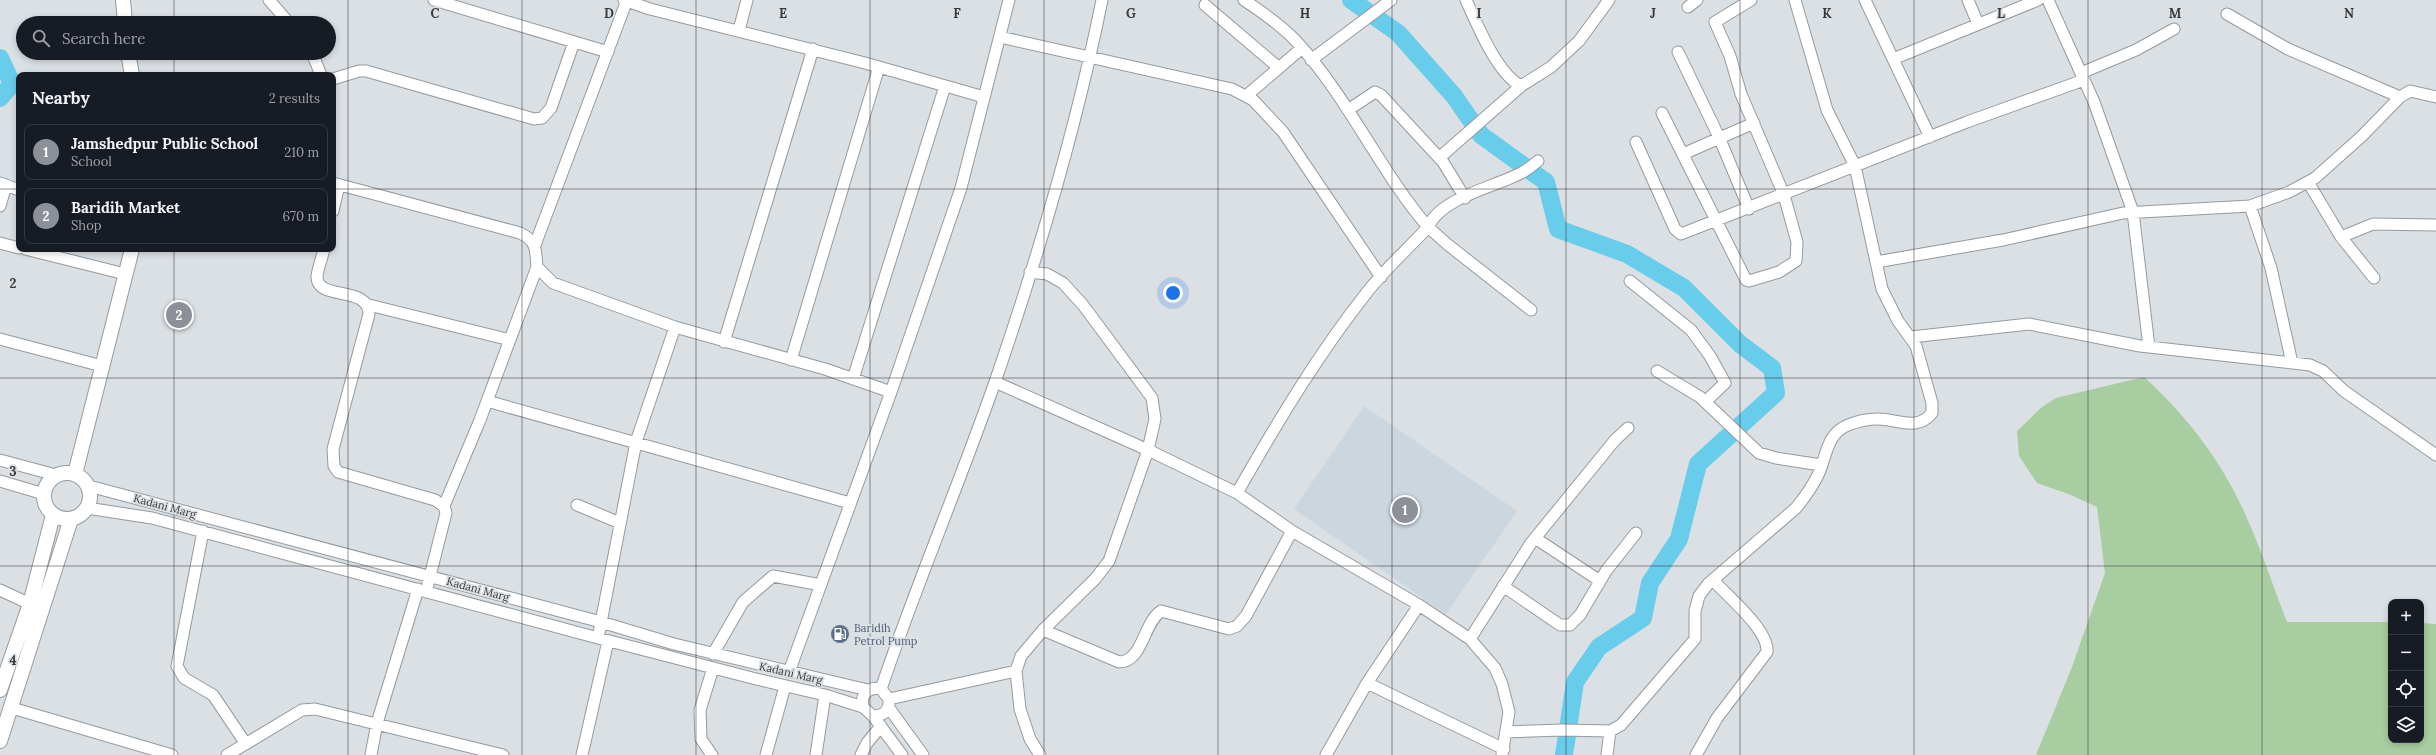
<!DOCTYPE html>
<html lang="en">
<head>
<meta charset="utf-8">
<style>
  :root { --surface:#171b24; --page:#20242c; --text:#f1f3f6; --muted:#9ea1a6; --line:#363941; --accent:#8c9099 }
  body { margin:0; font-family:Lora,serif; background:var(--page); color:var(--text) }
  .controls { position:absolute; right:12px; bottom:12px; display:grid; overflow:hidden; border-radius:8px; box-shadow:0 2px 6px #0003 }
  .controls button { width:36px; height:36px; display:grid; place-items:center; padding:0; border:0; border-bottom:1px solid var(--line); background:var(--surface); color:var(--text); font:20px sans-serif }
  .you { position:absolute; left:1173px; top:293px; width:14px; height:14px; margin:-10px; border:3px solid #fff; border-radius:50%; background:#1a73e8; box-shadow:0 0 0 6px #1a73e833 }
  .badge { display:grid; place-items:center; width:26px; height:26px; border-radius:50%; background:var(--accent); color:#fff; font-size:13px; font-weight:700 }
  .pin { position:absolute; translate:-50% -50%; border:2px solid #fff; box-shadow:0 1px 4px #0006 }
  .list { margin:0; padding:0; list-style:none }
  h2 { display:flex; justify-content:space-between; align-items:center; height:52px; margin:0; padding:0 16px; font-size:17px }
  h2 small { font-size:13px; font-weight:400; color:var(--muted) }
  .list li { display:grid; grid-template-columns:26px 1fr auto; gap:12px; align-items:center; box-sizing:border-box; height:56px; margin:0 8px 8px; padding:0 8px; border:1px solid var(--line); border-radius:8px }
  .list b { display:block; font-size:15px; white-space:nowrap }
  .list p { margin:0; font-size:13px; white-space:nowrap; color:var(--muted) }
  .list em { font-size:13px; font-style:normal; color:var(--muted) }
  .icon { flex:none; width:22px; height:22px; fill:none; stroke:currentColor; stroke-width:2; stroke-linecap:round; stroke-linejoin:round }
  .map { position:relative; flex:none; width:2436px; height:755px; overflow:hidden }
  .search { position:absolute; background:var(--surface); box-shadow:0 2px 6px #0003; left:16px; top:16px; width:320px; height:44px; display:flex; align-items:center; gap:10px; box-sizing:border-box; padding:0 14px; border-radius:22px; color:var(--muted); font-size:15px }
  .panel { position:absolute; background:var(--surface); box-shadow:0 2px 6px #0003; left:16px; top:72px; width:320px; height:180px; border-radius:8px }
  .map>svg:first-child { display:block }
</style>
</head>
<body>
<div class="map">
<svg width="2436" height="755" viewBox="0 0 2436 755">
  <rect width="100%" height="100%" fill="#dbe0e4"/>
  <path fill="#cbd6df" d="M1364,406L1517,511L1446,614L1294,509Z"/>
  <path fill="#a8cda0" d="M2144,377C2187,416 2223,463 2246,516C2262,551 2273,587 2287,622H2391V740H2421V623L2436,624V755H2036L2072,667L2105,573L2097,507L2071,495L2037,483L2019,456L2017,431L2042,407L2056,398Z"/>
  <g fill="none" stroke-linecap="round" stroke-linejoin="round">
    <path stroke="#67cdea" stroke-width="18" d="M1351,0L1398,33L1454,96L1481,135L1546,182L1558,229L1627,254L1684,288L1740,344L1772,368L1776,393L1698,464L1679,539L1650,583L1643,618L1599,647L1575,682L1564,755
      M0,58L12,84L0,98"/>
    <defs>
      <path id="minor" d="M269,0L289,23
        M434,0L608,52
        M624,0L650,9L865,63L984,97
        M1244,0C1262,12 1281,25 1296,41C1348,97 1379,170 1428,227L1447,244L1531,310
        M1466,0C1477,24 1497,74 1521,86L1551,67L1579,41L1609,0
        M1865,0L1930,137
        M1968,0L1978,24
        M2048,0L2094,102L2133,212L2149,347
        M1205,5L1279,68
        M1688,7L1697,0
        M2227,14L2288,49L2400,97
        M739,30L747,0
        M1000,37L1232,89L1253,100L1283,132L1381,277
        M1678,52L1719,137L1749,209
        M312,53L321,75
        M1893,59L2038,0
        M1311,60L1391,0
        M2081,73L2136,50L2174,29
        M333,79L359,71H366L534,119L542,118L551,108L574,42
        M1246,96L1302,48
        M1348,110L1375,92L1381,95L1443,162L1465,198
        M1662,113L1746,280L1749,281L1779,272L1796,261L1797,242L1784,195L1741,94L1730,56L1715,22L1751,0
        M1636,142L1675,229L1681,234L1967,122L2084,80
        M1683,154L1754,123
        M1439,158L1521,86
        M2308,182L2341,237L2374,278
        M0,183L19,190
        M333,183L520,233C538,242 535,249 537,267L553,283L675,327L825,369L891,392
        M0,206L6,185
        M2250,206L2271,268L2292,363
        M333,211L339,185
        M2341,237L2373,224L2436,225
        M0,243L19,248
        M535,245L627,0
        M25,249L125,274
        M324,249C322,258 318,268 317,276C316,302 368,284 369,314L333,449L334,466L338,472L435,500L444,506L446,513L426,592
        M1876,262L2003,240L2123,213L2250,206L2289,192L2315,178L2362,136L2400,97L2410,91L2436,97
        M1030,272L1047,274L1063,283L1083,305L1152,398L1155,419L1148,450L1109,561L1095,579L1043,630L1021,656L1016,671L1020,709L1030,739L1040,755
        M1630,281L1691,330L1710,356L1725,383L1705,402
        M369,305L510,340
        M1911,337L2029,324L2140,346L2310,365L2323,371L2344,391L2436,455
        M0,339L102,366
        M724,342L813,49
        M791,360L879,67
        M1657,371L1700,397L1759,453L1776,458L1821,465
        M853,379L945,86
        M995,382L1148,450L1237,493L1292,531L1419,605L1470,639L1495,668L1502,684L1509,712L1502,755
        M487,401L850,503
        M0,460L56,475
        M0,481L44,494
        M89,486L601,622L674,644L868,690
        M1237,493C1277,423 1318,354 1368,291C1386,268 1409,248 1428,227C1441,197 1496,187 1523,172C1528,169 1533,165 1538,161
        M577,505L620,523
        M444,506L480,420L537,267
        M87,508L152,518L598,638L756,679L825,695L863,707
        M203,531L177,666L184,678L213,695L246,744
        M1535,538L1600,581
        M1503,586L1560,625H1570L1580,615L1606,571L1636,533
        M0,590L30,604
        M1043,630L1119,662C1143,662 1143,623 1161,611L1229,629L1237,626L1246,616L1292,531
        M598,638L636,442L675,327
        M1470,639L1531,543L1615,440L1628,428
        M713,654L743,602L773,576L821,585
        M789,672L891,392L961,188L1009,0
        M1367,683L1504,749
        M881,689C916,585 959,485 995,382C1038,257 1076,129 1102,0
        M889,699L1016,671
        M12,708L172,755
        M889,708L923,755
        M873,716C884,716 890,710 889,699L881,689C868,686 860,695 863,707L873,716L902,755
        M1506,732L1562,730L1610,731L1621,725L1695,639V611L1699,596L1708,584L1796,508C1805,497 1812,487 1818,475C1827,456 1826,434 1848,425C1858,421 1868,419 1878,419C1897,419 1917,432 1932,413V403L1916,346L1898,321L1882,289L1855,166L1827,110L1795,0
        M227,755L302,710L315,709L503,755
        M371,755L377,723L418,589
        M582,755L608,641
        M712,755L701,739L700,710L713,668
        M766,755L785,686
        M816,755L825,695
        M861,755L867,743L881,726
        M1326,755L1367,683L1419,605
        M1607,755L1610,731
        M1696,755L1717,718L1767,652C1769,630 1728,597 1713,580"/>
      <path id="tertiary" d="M123,0L125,23
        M128,53L132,75
        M44 496a23 23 0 1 1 46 0a23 23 0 1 1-46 0Z
        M75,474L132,249
        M0,690L30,604L53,515
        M0,741L71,519"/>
    </defs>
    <use href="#minor" stroke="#959a9e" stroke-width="13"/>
    <use href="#tertiary" stroke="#959a9e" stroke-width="16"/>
    <use href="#minor" stroke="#fff" stroke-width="11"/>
    <use href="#tertiary" stroke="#fff" stroke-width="14"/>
  </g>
  <path fill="none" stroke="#37393b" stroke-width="1" stroke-opacity="0.55" d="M174,0V23M348,0V755M522,0V755M696,0V755M870,0V755M1044,0V755M1218,0V755M1392,0V755M1566,0V755M1740,0V755M1914,0V755M2088,0V755M2262,0V755M174,53V75M0,189H19M333,189H2436M174,249V755M0,378H2436M0,566H2436"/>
  <defs>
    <symbol id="fuel-disc" viewBox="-11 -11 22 22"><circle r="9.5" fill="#5c6f8a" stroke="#dbe0e4"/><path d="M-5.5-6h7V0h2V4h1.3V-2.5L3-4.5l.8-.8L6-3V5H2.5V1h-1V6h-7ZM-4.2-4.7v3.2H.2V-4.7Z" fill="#fff"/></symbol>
  </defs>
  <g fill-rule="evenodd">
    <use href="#fuel-disc" x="829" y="623" width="22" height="22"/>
  </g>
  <g text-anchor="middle" stroke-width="3.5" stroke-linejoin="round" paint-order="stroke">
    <g font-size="11" fill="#37393b" stroke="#dbe0e4">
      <text transform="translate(165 506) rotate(15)" y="4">Kadani Marg</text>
      <text transform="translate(478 589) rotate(15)" y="4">Kadani Marg</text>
      <text transform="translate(791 673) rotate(13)" y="4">Kadani Marg</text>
    </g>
    <g font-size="11" fill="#4e5e75" stroke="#dbe0e4" text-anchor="start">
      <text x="854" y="632">Baridih<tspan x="854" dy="13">Petrol Pump</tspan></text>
    </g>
  </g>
  <g font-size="13" text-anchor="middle" font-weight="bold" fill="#37393b" stroke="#dbe0e4" stroke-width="3.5" stroke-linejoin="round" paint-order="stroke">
    <text x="435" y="18">C</text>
    <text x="609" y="18">D</text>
    <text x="783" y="18">E</text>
    <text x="957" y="18">F</text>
    <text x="1131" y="18">G</text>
    <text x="1305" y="18">H</text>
    <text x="1479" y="18">I</text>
    <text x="1653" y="18">J</text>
    <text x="1827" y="18">K</text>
    <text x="2001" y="18">L</text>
    <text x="2175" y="18">M</text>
    <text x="2349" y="18">N</text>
    <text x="13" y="288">2</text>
    <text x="13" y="476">3</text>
    <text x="13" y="665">4</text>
  </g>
</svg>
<div class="controls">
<button>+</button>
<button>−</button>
<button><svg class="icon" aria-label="locate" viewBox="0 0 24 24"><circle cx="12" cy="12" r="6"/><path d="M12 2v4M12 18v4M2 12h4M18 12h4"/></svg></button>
<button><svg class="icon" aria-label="layers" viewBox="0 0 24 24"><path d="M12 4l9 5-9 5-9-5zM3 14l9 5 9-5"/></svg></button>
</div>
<div class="you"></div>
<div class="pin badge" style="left:1405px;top:510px">1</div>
<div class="pin badge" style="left:179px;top:315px">2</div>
<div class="search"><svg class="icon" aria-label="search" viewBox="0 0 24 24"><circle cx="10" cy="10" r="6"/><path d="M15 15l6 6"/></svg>Search here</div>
<section class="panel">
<h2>Nearby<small>2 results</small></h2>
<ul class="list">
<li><span class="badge">1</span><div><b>Jamshedpur Public School</b><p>School</p></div><em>210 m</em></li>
<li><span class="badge">2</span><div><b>Baridih Market</b><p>Shop</p></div><em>670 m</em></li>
</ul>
</section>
</div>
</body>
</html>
